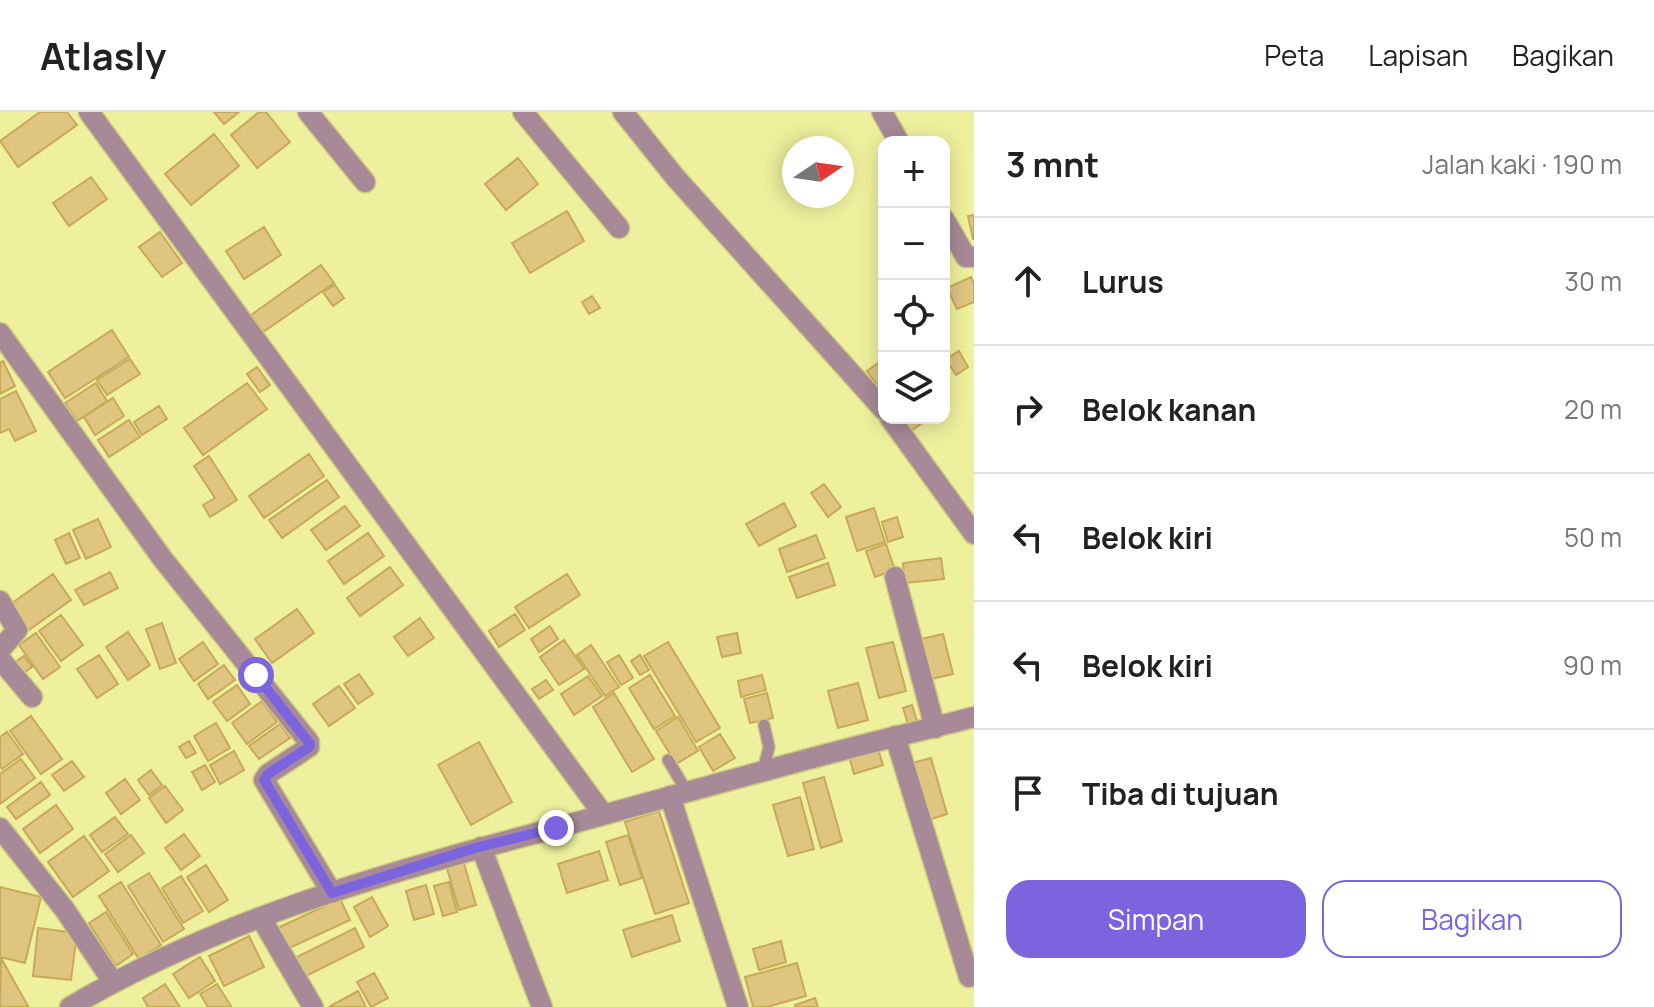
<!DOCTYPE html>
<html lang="id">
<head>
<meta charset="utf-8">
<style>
  :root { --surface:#fff; --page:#f2f2f2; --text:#222; --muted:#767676; --line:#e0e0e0; --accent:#7d64df }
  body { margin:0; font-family:Manrope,sans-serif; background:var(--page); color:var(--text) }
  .controls { position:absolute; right:24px; top:24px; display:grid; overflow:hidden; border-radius:16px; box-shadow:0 4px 20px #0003 }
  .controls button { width:72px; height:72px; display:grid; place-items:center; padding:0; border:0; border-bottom:2px solid var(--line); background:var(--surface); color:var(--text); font:40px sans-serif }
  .compass { position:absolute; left:782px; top:24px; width:72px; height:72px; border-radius:50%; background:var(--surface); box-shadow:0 4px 20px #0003; rotate:77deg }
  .stop { position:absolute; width:24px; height:24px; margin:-18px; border:6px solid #7d64df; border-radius:50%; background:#fff }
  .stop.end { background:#7d64df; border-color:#fff; box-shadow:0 2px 8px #0008 }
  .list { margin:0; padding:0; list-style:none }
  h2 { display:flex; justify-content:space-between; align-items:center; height:104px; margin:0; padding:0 32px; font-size:34px }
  h2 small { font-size:26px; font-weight:400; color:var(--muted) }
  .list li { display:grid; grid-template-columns:52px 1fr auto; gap:24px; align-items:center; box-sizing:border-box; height:128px; padding:0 32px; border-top:2px solid var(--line) }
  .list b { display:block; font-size:30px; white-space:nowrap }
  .list em { font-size:26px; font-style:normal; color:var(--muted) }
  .actions { display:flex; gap:16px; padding:24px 32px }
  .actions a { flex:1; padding:18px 0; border:2px solid var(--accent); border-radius:24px; text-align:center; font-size:28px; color:var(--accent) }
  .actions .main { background:var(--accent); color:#fff }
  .icon { flex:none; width:44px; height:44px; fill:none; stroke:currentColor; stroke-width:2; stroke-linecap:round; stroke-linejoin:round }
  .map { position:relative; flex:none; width:974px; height:895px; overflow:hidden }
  header { display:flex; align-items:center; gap:48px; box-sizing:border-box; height:112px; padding:0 40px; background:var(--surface); border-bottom:2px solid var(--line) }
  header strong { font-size:38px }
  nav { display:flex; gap:44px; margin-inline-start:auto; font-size:28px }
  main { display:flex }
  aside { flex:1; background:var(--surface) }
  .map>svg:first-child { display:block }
</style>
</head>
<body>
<header>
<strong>Atlasly</strong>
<nav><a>Peta</a><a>Lapisan</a><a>Bagikan</a></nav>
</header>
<main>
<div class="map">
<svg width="974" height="895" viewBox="0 0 974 895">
  <rect width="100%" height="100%" fill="#eff09d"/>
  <path fill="#e0c581" stroke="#c7a95a" stroke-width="2" d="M40,0H67L77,13L18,55L0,29Z
    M214,0H239L224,12Z
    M259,0H266L290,30L257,56L231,23Z
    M214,22L239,54L191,93L165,62Z
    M518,46L538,72L506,98L485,72Z
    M91,65L107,87L69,114L53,91Z
    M567,99L584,129L530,161L512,131Z
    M974,103V127H973L968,104Z
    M264,115L281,143L244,167L226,139Z
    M160,120L182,151L162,165L139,135Z
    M321,153L334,171L263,220L251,203Z
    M971,165L974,172V190L957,197L947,176Z
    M335,173L344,186L333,194L323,180Z
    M592,184L600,196L589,202L582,190Z
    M112,218L129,245L65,286L48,260Z
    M959,239L968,255L956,263L946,247Z
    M130,247L140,262L107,283L97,268Z
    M884,247V271L879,275L867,259Z
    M3,249L15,274L0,282V251Z
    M257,255L270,273L260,280L247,262Z
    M96,271L107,289L77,309L65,291Z
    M247,271L267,297L203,343L184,316Z
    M16,279L36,319L15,329L9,317L0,321V287Z
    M113,286L124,304L95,323L84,305Z
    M159,294L167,307L142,323L134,310Z
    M902,306H929L911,319Z
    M129,308L140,325L109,345L98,328Z
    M309,342L324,364L264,406L249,384Z
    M209,344L237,388L210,405L203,393L215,386L194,354Z
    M327,368L339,385L282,426L269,408Z
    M824,372L841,395L828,405L811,381Z
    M784,391L796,414L759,434L746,412Z
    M345,394L360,414L326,438L311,418Z
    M874,396L885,430L857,439L846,405Z
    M897,405L903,425L888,430L882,410Z
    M98,407L111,435L86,447L73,418Z
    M69,421L80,446L66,452L55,428Z
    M368,421L384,444L344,472L328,449Z
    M816,423L825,446L787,460L779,437Z
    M886,432L895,458L875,465L866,439Z
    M941,446L944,467L905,471L903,451Z
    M828,451L835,473L797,486L789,465Z
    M390,455L403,473L360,504L347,486Z
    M110,460L118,476L84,493L75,478Z
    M53,462L71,488L26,520L8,494Z
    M567,462L580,483L529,516L515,495Z
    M297,497L314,521L272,551L255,527Z
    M515,502L525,518L499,535L489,519Z
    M61,503L83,533L61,549L39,519Z
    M420,506L434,526L408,544L394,525Z
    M162,511L176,551L160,557L146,517Z
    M550,514L558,527L539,540L531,527Z
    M128,520L150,553L128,568L106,535Z
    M36,521L60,555L43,567L19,533Z
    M737,521L741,541L722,545L717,525Z
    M943,522L953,562L927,568L917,528Z
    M564,528L584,557L559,573L540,545Z
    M203,530L218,552L194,569L179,547Z
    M668,530L720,616L696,630L644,544Z
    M893,530L906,579L879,586L866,536Z
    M591,533L619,575L605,584L577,543Z
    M99,543L118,572L97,586L77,557Z
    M619,543L633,566L621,573L607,550Z
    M640,543L649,558L640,563L631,549Z
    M24,544L32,555L21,563L13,552Z
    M224,553L235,568L208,587L198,572Z
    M359,562L373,582L358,592L344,572Z
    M650,563L675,604L654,617L629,576Z
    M762,563L766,578L741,585L738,569Z
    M588,564L602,584L574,603L561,582Z
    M546,568L553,578L539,587L532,577Z
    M858,571L868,608L838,616L828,579Z
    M237,573L250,592L227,609L213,590Z
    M339,574L355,596L329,614L313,592Z
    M614,581L654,647L632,660L593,595Z
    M767,581L773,606L750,611L744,587Z
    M262,589L277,610L247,632L232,611Z
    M912,593L917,609L908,612L903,596Z
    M31,604L62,647L41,662L10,619Z
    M678,605L698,639L676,652L656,619Z
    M216,611L230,636L208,649L194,624Z
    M280,612L290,626L259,647L249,634Z
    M7,620L23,642L2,657L0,654V625Z
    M720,622L735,646L713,659L699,635Z
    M189,629L196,641L186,646L179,635Z
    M479,630L512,690L471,713L438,653Z
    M878,637L883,653L854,662L849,644Z
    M234,639L244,658L220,672L210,653Z
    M931,646L947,702L925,709L909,652Z
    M21,647L35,666L0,692V662Z
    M72,649L84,665L64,679L52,663Z
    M205,653L215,670L202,678L192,660Z
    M151,658L162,673L149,683L138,668Z
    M824,665L842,729L821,736L803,671Z
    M125,667L140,688L121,702L106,681Z
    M41,670L50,683L16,707L7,695Z
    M165,674L183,698L166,711L149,686Z
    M800,685L814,737L788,744L773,693Z
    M56,693L73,717L40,741L23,717Z
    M659,699L689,791L655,802L625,710Z
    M115,705L128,722L102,740L90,723Z
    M184,722L200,744L181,758L165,736Z
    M131,723L144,741L118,760L105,742Z
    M628,723L642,766L620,773L606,730Z
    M84,724L109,759L73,785L48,750Z
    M599,739L608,768L567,781L558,752Z
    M463,748L476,793L459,798L446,753Z
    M206,753L228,788L209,800L187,765Z
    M149,761L184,817L163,830L128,774Z
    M181,764L203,799L183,811L162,776Z
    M121,770L161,833L139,847L99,784Z
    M449,770L457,800L443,804L434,774Z
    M426,773L434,802L414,808L406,779Z
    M0,775L41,785L25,851L0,845Z
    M372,785L388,814L370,825L354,795Z
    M340,787L350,808L283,839L273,818Z
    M106,800L133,842L116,854L89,811Z
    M672,803L680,829L632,845L623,818Z
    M38,816L77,821L71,868L33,864Z
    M355,816L364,835L304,865L295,846Z
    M249,824L264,855L224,874L209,844Z
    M781,829L786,850L759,858L753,837Z
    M200,845L215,869L189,886L173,862Z
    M1,846L28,894L26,895H1L0,893Z
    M797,851L806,884L767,895H753L745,865Z
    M374,861L388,886L371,895L357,870Z
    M165,872L180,895H148L143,886Z
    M217,872L231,894L230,895H208L200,882Z
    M358,879L366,895H329Z
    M815,886L818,895H795V893Z"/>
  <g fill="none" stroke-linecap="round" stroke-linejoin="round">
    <defs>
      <path id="lane" d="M668,648L687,680
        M763,659L769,635L764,613"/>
      <path id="street" d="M89,0L603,702
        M308,0L365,70
        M523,0L619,116
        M623,0L675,65L884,298
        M882,0L899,30
        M944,107L966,145H974
        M0,221L162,446L309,630V635L268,662L264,668L332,781
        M890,306L974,422
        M895,465L935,616
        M0,489L17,518L0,538
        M0,547L32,585
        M895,624L969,865
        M670,684L738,895
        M0,716L65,798L113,870
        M481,735L542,895
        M261,806L313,895
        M70,895C217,808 387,760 552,717C648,691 743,664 839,639C884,627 929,617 974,605"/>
    </defs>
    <use href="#lane" stroke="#cbcb81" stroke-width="14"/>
    <use href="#street" stroke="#cbcb81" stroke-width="23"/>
    <use href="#lane" stroke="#a88997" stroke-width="11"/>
    <use href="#street" stroke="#a88997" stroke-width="20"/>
  </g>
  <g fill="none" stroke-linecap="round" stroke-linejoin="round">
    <path stroke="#7d64df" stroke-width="10" d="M256,563L310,632L309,635L268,662L264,668L332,781L475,736L556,716"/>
  </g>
</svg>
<div class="controls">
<button>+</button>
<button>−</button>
<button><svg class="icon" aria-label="locate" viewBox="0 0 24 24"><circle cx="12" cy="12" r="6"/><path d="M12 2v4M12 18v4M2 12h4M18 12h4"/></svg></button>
<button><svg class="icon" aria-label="layers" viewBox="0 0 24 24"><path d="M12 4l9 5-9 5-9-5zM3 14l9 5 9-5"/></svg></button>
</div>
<svg class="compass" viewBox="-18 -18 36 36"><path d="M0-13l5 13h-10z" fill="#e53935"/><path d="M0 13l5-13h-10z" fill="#767676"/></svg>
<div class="stop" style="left:256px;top:563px"></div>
<div class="stop end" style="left:556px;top:716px"></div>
</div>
<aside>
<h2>3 mnt<small>Jalan kaki · 190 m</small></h2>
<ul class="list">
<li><svg class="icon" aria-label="ahead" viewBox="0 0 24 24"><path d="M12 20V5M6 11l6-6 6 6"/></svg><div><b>Lurus</b></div><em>30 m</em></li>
<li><svg class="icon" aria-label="right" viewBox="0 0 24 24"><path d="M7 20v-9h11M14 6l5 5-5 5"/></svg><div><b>Belok kanan</b></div><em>20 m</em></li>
<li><svg class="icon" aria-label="left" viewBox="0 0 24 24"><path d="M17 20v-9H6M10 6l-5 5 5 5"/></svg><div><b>Belok kiri</b></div><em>50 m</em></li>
<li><svg class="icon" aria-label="left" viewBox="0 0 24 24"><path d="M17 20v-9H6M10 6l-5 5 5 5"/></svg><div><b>Belok kiri</b></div><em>90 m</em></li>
<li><svg class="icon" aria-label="arrive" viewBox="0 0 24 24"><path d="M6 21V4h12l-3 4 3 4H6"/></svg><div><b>Tiba di tujuan</b></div></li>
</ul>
<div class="actions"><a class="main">Simpan</a><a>Bagikan</a></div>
</aside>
</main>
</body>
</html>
